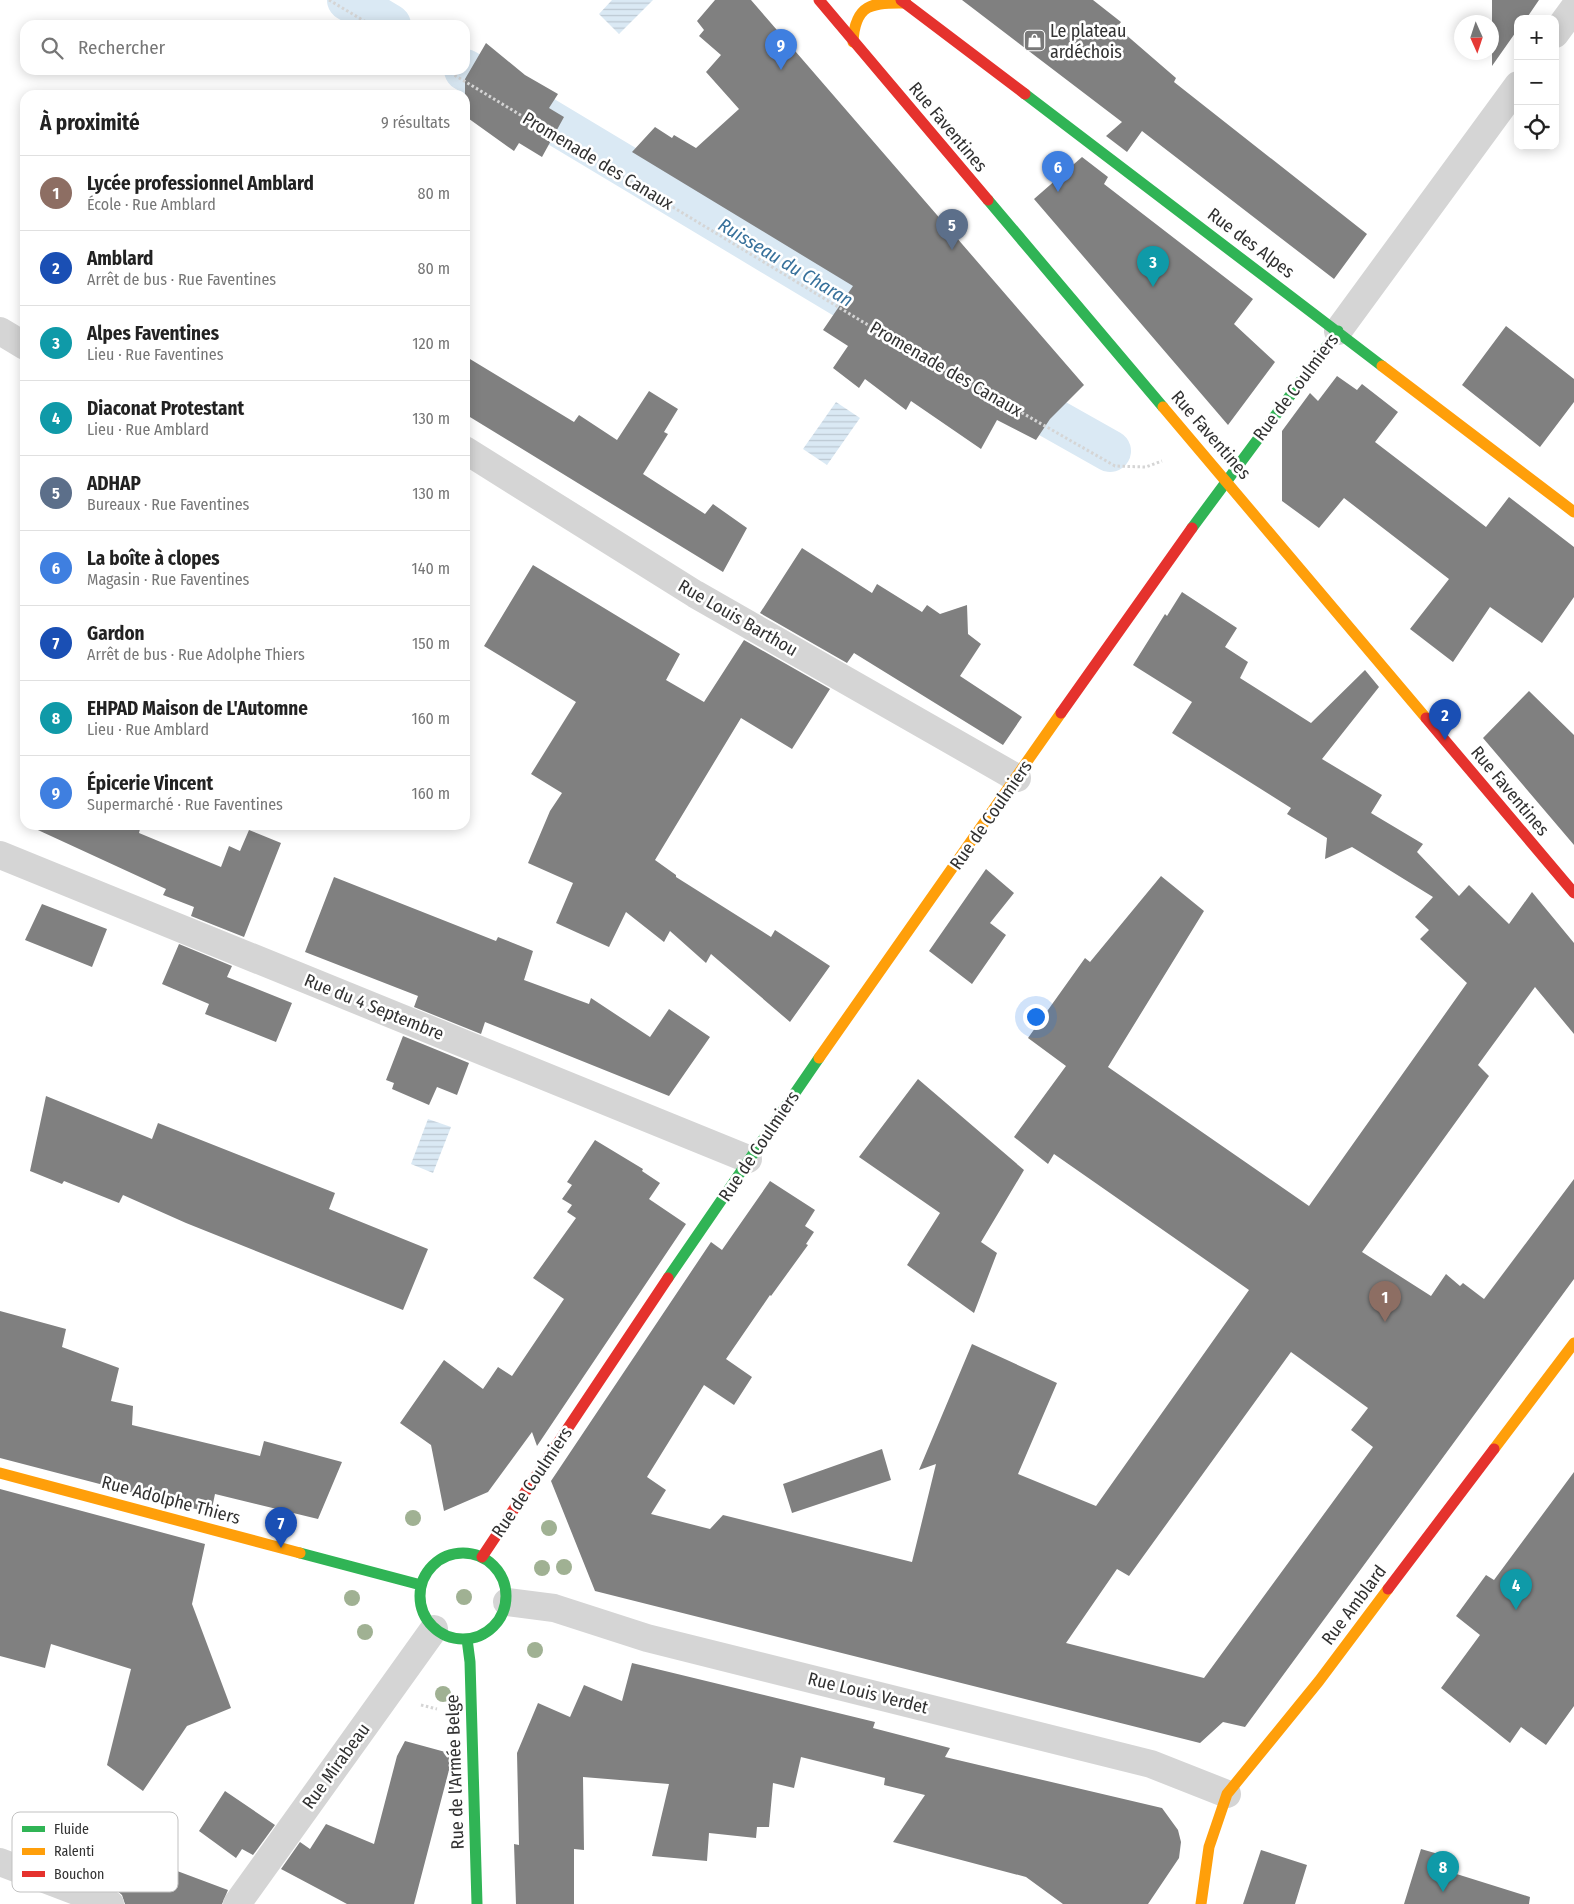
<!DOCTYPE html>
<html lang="fr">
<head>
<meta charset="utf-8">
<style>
  :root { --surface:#fff; --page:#f2f2f2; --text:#222; --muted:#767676; --line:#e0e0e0; --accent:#797979 }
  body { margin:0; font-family:"Fira Sans Condensed",sans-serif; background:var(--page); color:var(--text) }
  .controls { position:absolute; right:15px; top:15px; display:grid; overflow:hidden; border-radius:10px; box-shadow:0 2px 12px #0003 }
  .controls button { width:45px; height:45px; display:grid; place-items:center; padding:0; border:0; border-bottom:1px solid var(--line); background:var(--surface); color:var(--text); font:25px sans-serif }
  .compass { position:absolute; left:1454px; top:15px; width:45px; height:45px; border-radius:50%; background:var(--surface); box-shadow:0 2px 12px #0003; rotate:177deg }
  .you { position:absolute; left:1035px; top:1016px; width:18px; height:18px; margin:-12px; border:4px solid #fff; border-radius:50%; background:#1a73e8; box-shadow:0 0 0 8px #1a73e833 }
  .badge { display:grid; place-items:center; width:32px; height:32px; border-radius:50%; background:var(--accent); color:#fff; font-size:16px; font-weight:700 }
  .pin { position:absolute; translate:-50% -41px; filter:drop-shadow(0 1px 2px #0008) }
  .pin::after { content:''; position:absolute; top:26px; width:18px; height:15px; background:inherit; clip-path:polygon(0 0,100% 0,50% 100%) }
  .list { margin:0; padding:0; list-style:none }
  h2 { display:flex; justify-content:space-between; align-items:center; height:65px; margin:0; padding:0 20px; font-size:21px }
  h2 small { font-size:16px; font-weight:400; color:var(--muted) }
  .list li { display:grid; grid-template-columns:32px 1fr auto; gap:15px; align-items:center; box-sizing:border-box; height:75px; padding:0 20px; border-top:1px solid var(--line) }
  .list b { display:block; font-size:19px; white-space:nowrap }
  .list p { margin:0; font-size:16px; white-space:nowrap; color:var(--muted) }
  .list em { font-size:16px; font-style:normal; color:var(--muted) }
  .icon { flex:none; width:28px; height:28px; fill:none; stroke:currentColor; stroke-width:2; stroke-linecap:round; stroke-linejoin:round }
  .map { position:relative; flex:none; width:1574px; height:1904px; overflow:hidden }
  .search { position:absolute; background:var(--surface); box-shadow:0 2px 12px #0003; left:20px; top:20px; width:450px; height:55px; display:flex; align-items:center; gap:12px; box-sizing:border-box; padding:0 18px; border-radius:15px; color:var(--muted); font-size:19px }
  .panel { position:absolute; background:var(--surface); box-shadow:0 2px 12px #0003; left:20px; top:90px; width:450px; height:740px; border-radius:15px }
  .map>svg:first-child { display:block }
</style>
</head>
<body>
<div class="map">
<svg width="1574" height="1904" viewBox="0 0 1574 1904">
  <defs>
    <pattern id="water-rules" width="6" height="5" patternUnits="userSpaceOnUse" patternTransform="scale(1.25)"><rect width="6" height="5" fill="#dae9f4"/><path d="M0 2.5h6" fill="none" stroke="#bcc8d2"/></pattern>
  </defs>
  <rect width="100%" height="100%" fill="#fff"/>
  <path fill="url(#water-rules)" d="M612,0H653L619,34L599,14Z
    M836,402L860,418L827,465L803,449Z
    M428,1119L451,1127L433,1173L411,1164Z"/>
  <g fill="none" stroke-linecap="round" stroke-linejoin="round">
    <path stroke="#dae9f4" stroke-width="42" d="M348,0L390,25
      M465,70L895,328
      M1000,389L1110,451"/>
  </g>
  <path fill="#808080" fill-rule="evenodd" d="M715,0H751L1084,385L1050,419L1036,440L997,420L981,449L911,401L906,410L865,379L859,388L833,368L848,346L823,330L853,286L632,152L655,127L672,138L674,135L696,148L739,109L706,72L721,55L699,36L704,30L697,21Z
    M962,0H1093L1121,22L1117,27L1176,78L1174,82L1367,234L1334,279L1142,131L1127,152L1106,136L1122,122Z
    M1492,0H1539L1526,19H1518V29L1492,66Z
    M486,43L525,75L558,94L549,108L564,117L542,157L519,143L514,151L465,116V79Z
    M1082,157L1108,177L1104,184L1253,299L1234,324L1275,362L1228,425L1034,199Z
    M1506,326L1574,379V402L1540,447L1462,385Z
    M465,356L574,422L579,415L617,440L649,391L678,409L664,432L668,434L643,474L705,514L713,504L747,528L723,572L465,414Z
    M1337,376L1357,390L1362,384L1398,412L1375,442L1486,527L1509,497L1574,547V597L1542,643L1490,607L1453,662L1410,629L1449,579L1344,498L1319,528L1282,501V431L1310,393L1318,401Z
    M802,548L872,593L877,584L922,612L927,605L940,614L967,605L968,634L981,644L960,676L1022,717L1003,745L854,653L847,663L760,613Z
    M533,565L680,654L666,680L704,702L744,640L830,689L792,749L741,718L655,860L676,875V877L771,937L775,930L830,966L790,1022L711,954L706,963L670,931L664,942L626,912L609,947L556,923L573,883L528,863L550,811L562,793L531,774L576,702L484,646Z
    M1182,592L1237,628L1225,647L1248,662L1240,678L1311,723L1365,670L1379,687L1322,759L1382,795L1371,813L1423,844L1417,852L1459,896L1469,885L1509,924L1532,892L1574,943V1034L1535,987L1478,1065L1489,1076L1362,1252L1431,1296L1446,1274L1460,1286L1463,1283L1484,1299L1574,1179V1279L1245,1727L1223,1722L1200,1743L595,1591L551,1481L711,1242L722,1250L770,1181L815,1210L805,1226L814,1232L806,1244L808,1245L771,1296L770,1295L726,1359L752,1377L734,1405L704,1385L647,1477L666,1490L651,1514L710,1529L723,1515L912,1562L936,1464L919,1470L972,1344L1057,1383L1018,1474L1096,1506L1249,1290L1054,1154L1048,1164L1014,1137L1066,1066L1028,1038L1085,958L1090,962L1161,876L1204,911L1108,1067L1309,1206L1467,983L1420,939L1429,930L1415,917L1433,897L1352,847L1325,859L1327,838L1287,814L1291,808L1172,733L1192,702L1133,665L1165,614L1167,616ZM1291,1352L1368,1408L1351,1430L1373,1447L1204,1678L1066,1643L1117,1569L1129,1576Z
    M1529,691L1574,735V845L1483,738Z
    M27,825H141L139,833L221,867L229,846L240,851L249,830L281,843L244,937L191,916L194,907L163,895L166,889Z
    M986,869L1014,893L990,923L1006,935L972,984L929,951Z
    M334,877L496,941L498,937L533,951L524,980L589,1004L591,998L650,1037L669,1009L710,1037L669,1096L485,1022L481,1034L414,1007L418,996L305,952Z
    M42,904L107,929L92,967L25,940Z
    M179,944L232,966L227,977L292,1003L276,1042L205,1014L209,1004L162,984Z
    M403,1036L469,1063L457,1095L437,1087L429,1105L392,1089L394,1083L386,1080Z
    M918,1079L1024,1170L981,1242L997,1253L974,1313L907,1265L940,1213L859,1157Z
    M46,1096L152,1139L158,1123L335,1193L329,1209L428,1249L403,1310L186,1223L123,1195L119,1203L64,1181L62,1184L30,1171Z
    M595,1140L643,1169L642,1171L660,1183L649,1199L686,1224L537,1446L532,1432L488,1492L444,1511L431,1445L400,1423L444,1360L483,1389L498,1367L512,1376L564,1299L533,1278L576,1218L567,1212L572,1205L562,1199L572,1185L567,1182Z
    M0,1311L66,1329L62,1347L119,1368L111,1401L133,1406L132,1425L260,1456L264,1441L342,1462L318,1519L215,1494L211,1513L0,1458Z
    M882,1449L891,1480L792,1513L783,1484Z
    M1574,1472V1706L1546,1745L1521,1727L1510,1743L1441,1688L1480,1635L1456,1616L1486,1575L1494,1580Z
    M0,1489L205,1544L192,1604L231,1708L187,1726L143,1791L107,1765L131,1669L51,1644L45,1668L0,1656Z
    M632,1663L875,1722L873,1728L950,1748L945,1757L1162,1808L1178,1830L1181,1842L1179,1858L1148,1904H1063L1026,1877L893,1842L925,1795L884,1785L885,1778L801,1757L794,1788L773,1783L769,1827H757L756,1838L709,1833L707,1861L652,1856L669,1784L583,1777L584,1850L574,1849V1904H516L514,1844L519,1845L517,1753L538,1703L570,1717L584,1685L622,1701Z
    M405,1741L449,1753V1770L414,1904H347L281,1869L300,1842L310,1849L326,1824L374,1844L397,1756Z
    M225,1791L275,1825L253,1855L242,1849L236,1858L199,1831Z
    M1421,1849L1452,1858L1447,1871L1530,1897L1529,1904H1404Z
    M1261,1850L1307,1865L1295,1904H1243Z
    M129,1853L228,1890L222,1904H125L122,1895L115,1889Z"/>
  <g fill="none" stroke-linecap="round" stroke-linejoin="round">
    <path stroke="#d5d5d5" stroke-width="3" stroke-dasharray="2.5 2.5" stroke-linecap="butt" d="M329,0L371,25
      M446,70L863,322L1115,466L1146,467L1162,461
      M421,1705L437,1709"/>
    <path stroke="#d5d5d5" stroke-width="28" d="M1555,34L1574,8
      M0,331L25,346
      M1338,331L1518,85
      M465,450L695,594L1017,778
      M0,855L748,1159
      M507,1602L554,1608L647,1638L1151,1764L1227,1794
      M0,1862L110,1904
      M237,1904L434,1629"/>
    <path stroke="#30b455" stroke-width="11" d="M1025,94L1382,366
      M988,200L1163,407
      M1192,528L1338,331
      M668,1278L819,1058
      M420 1596a43 43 0 1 1 86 0a43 43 0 1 1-86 0Z
      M300,1553L421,1585
      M467,1639L470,1662L477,1904"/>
    <path stroke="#ff9f0a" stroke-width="11" d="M853,42C855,4 872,2 906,3
      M1382,366L1574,512
      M1163,407L1426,718
      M819,1058L1061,713
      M1494,1449L1574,1343
      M0,1473L300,1553
      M1201,1904L1209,1847L1227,1794L1319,1681L1388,1589"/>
    <path stroke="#e5322d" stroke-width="11" d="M819,0L988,200
      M901,0L1025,94
      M1061,713L1192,528
      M1426,718L1574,893
      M482,1557L668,1278
      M1388,1589L1494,1449"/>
  </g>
  <g fill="#a0b193">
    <circle cx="413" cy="1518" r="8"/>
    <circle cx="549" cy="1528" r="8"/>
    <circle cx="564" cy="1567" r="8"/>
    <circle cx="542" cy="1568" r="8"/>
    <circle cx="464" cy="1597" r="8"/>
    <circle cx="352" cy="1598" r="8"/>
    <circle cx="365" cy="1632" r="8"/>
    <circle cx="535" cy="1650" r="8"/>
    <circle cx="443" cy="1694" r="8"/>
  </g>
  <defs>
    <symbol id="shop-square" viewBox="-11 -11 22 22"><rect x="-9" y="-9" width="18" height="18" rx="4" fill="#797979" stroke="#fff"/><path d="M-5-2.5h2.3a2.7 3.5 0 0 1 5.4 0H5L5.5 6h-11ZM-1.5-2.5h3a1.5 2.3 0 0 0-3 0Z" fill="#fff"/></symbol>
  </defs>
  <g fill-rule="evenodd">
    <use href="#shop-square" x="1022" y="28" width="25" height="25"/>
  </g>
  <g text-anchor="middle" stroke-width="5" stroke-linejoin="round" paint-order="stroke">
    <g font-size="18" fill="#313131" stroke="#fff" text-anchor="start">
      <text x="1050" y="37">Le plateau<tspan x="1050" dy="21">ardéchois</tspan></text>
    </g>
    <g font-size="18" fill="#313131" stroke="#fff">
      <text transform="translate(948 127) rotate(50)" y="6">Rue Faventines</text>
      <text transform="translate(598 161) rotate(31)" y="6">Promenade des Canaux</text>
      <text transform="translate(1251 243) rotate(37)" y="6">Rue des Alpes</text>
      <text transform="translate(946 369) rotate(30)" y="6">Promenade des Canaux</text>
      <text transform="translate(1296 387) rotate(-53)" y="6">Rue de Coulmiers</text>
      <text transform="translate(1211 435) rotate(49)" y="6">Rue Faventines</text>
      <text transform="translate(738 618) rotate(30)" y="6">Rue Louis Barthou</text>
      <text transform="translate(1510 791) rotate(50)" y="6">Rue Faventines</text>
      <text transform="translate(991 815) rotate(-55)" y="6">Rue de Coulmiers</text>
      <text transform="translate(374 1007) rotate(22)" y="6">Rue du 4 Septembre</text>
      <text transform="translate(759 1146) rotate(-56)" y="6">Rue de Coulmiers</text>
      <text transform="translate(532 1482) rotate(-56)" y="6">Rue de Coulmiers</text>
      <text transform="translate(171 1500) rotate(15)" y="6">Rue Adolphe Thiers</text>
      <text transform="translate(1354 1605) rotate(-53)" y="6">Rue Amblard</text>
      <text transform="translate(868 1693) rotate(14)" y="6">Rue Louis Verdet</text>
      <text transform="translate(336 1766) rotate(-54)" y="6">Rue Mirabeau</text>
      <text transform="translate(455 1772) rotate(-92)" y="6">Rue de l'Armée Belge</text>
    </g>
    <g font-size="19" font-style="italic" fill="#38719b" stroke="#fff">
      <text transform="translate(786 262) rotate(31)" y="7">Ruisseau du Charan</text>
    </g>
  </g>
  <rect x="12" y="1812" width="166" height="80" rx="8" fill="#fff" stroke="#c1c1c1" stroke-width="1"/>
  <rect x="22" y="1826" width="23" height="6" fill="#30b455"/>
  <rect x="22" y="1848" width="23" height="7" fill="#ff9f0a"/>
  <rect x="22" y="1871" width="23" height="6" fill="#e5322d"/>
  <g font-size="14" fill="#313131">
    <text x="54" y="1834">Fluide</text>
    <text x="54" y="1856">Ralenti</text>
    <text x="54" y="1879">Bouchon</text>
  </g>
</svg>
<div class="controls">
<button>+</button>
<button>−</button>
<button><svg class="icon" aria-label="locate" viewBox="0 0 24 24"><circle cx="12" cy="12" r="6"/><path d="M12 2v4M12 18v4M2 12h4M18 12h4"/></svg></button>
</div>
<svg class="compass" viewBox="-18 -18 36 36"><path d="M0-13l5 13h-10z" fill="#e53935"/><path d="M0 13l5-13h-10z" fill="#767676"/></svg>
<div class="you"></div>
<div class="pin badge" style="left:1385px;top:1322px;background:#8d6e63">1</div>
<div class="pin badge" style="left:1445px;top:740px;background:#1a4fb4">2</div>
<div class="pin badge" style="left:1153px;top:287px;background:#0f9aa8">3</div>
<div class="pin badge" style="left:1516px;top:1610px;background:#0f9aa8">4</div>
<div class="pin badge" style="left:952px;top:250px;background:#5c6f8a">5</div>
<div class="pin badge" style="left:1058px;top:192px;background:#3f7fe0">6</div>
<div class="pin badge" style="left:281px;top:1548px;background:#1a4fb4">7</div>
<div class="pin badge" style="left:1443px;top:1892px;background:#0f9aa8">8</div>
<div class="pin badge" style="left:781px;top:70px;background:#3f7fe0">9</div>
<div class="search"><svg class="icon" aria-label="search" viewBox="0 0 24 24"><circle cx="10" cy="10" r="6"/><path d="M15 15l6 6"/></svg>Rechercher</div>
<section class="panel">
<h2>À proximité<small>9 résultats</small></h2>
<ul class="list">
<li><span class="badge" style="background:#8d6e63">1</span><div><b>Lycée professionnel Amblard</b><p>École · Rue Amblard</p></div><em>80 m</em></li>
<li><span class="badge" style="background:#1a4fb4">2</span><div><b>Amblard</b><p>Arrêt de bus · Rue Faventines</p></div><em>80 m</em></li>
<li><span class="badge" style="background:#0f9aa8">3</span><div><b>Alpes Faventines</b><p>Lieu · Rue Faventines</p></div><em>120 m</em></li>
<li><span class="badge" style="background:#0f9aa8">4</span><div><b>Diaconat Protestant</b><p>Lieu · Rue Amblard</p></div><em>130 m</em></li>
<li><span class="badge" style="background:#5c6f8a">5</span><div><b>ADHAP</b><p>Bureaux · Rue Faventines</p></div><em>130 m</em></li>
<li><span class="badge" style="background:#3f7fe0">6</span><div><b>La boîte à clopes</b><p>Magasin · Rue Faventines</p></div><em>140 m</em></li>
<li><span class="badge" style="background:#1a4fb4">7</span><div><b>Gardon</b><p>Arrêt de bus · Rue Adolphe Thiers</p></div><em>150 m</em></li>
<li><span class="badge" style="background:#0f9aa8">8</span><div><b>EHPAD Maison de L'Automne</b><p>Lieu · Rue Amblard</p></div><em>160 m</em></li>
<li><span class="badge" style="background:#3f7fe0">9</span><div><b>Épicerie Vincent</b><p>Supermarché · Rue Faventines</p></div><em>160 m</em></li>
</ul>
</section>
</div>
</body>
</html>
